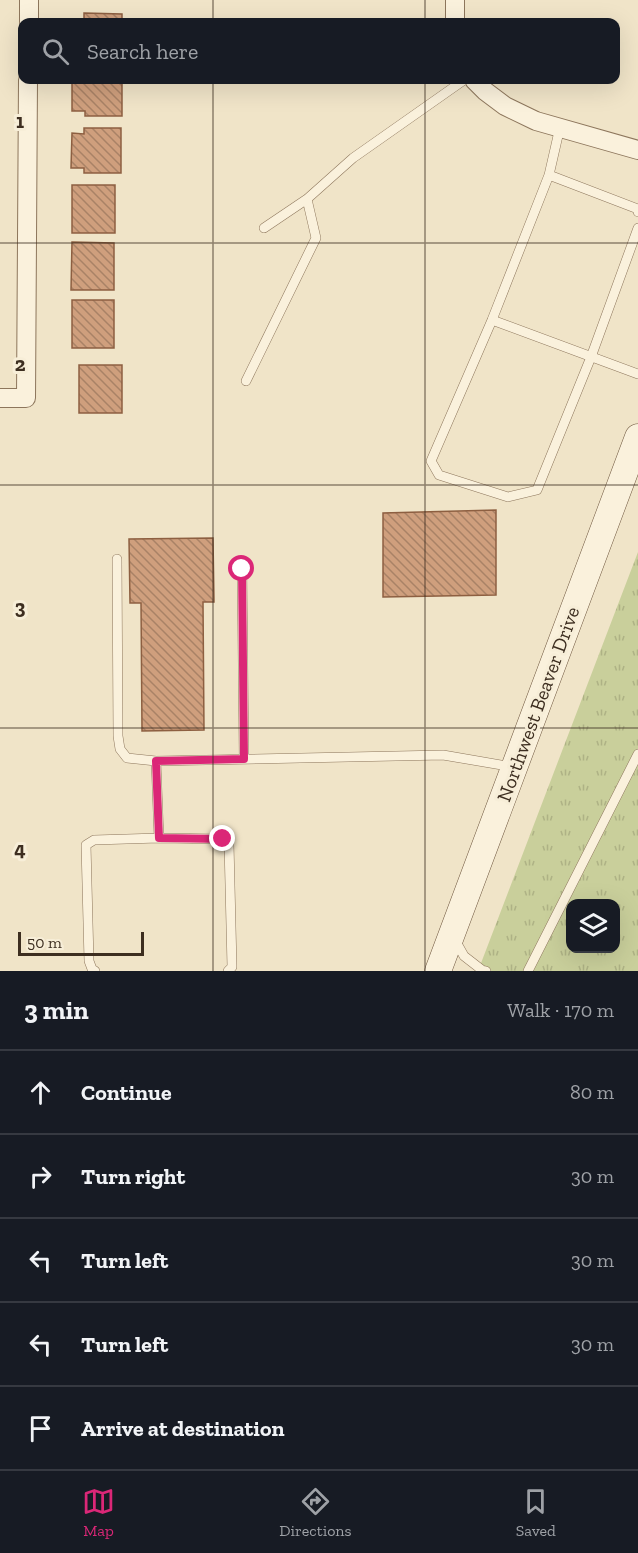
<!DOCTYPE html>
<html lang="en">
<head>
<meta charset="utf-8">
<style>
  :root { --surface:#171b24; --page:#20242c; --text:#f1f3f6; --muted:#9ea1a6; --line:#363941; --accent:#db2777 }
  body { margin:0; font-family:"Zilla Slab",serif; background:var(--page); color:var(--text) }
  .controls { position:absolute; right:18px; bottom:18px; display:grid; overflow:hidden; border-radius:12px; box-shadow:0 6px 24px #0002 }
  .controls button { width:54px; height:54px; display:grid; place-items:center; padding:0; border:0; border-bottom:2px solid var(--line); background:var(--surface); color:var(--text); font:30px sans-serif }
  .scale { position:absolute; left:18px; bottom:15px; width:126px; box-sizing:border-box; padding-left:6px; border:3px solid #3d2e20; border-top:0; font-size:16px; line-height:21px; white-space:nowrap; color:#3d2e20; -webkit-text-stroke:4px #f7eed8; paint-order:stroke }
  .stop { position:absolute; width:18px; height:18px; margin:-14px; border:4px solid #db2777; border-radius:50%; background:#fff }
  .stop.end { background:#db2777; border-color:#fff; box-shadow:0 2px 6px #0008 }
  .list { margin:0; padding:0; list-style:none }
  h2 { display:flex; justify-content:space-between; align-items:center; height:78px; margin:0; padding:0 24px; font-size:26px }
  h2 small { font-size:20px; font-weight:400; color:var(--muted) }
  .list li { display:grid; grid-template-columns:39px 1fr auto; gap:18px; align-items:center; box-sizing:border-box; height:84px; padding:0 24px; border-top:2px solid var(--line) }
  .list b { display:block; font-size:22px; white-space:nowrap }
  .list em { font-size:20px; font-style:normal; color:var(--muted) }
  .icon { flex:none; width:33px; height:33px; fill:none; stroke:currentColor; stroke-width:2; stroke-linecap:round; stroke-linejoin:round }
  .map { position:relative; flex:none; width:638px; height:971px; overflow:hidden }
  .search { position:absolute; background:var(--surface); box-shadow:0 6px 24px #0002; left:18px; right:18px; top:18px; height:66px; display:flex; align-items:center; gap:15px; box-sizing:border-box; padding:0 21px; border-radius:12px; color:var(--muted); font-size:22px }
  .sheet { height:498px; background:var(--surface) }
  nav { display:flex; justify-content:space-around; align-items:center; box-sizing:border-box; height:84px; border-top:2px solid var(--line); background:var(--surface); font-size:16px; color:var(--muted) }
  nav a { display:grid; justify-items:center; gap:3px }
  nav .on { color:var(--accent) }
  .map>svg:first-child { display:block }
</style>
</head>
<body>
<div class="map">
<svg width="638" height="971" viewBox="0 0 638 971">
  <defs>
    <pattern id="park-tufts" width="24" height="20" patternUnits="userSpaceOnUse" patternTransform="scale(1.5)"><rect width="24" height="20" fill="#c9cf9b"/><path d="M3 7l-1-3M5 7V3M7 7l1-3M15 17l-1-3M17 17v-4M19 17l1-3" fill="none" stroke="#aeb285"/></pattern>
    <pattern id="building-back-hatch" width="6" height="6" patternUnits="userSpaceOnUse" patternTransform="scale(1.5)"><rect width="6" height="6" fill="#cf9f7d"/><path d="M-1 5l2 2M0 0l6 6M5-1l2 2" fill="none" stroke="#a98266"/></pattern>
  </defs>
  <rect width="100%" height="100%" fill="#f0e4c8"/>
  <path fill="url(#park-tufts)" fill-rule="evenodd" d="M638,552V971H478ZM570,903H616V948H570Z"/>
  <path fill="url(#building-back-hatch)" stroke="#8d5f41" stroke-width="1.5" d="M84,13L122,14V22H72V19H84Z
    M72,80H122V116H85V111H72Z
    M84,128H121V173H84V168H71L72,133L84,134Z
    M72,185H115V233H72Z
    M72,242L114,243V290H71Z
    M72,300H114V348H72Z
    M79,365H122V413H79Z
    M496,510V595L383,597V513Z
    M213,538L214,602H203L204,730L142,731L141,603H130L129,539Z"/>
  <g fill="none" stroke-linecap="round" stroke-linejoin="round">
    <defs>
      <path id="lane" d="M549,175L560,127
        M638,212V209L549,175L492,320L431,461L439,475L508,497L537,490L591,357L638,228
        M264,228L307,199L353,158L464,80
        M492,320L638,374
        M246,381L316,238L307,199
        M117,559L118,736L120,749L127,758L156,761
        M242,569L244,759
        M455,940L464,956L482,970L486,971
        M95,971L92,969L89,961L86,845L94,840L159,838
        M228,971L232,967L229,844L223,839L159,838L156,761L443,755L513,767
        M528,971L638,754"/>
      <path id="street" d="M29,22V0
        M455,22V0
        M474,80L485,91L505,106L536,121L638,150
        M0,398H26L28,80"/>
      <path id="secondary" d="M438,971L638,437"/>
    </defs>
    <use href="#lane" stroke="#8d765c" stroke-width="10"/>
    <use href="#street" stroke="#8d765c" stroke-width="20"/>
    <use href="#secondary" stroke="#6f573f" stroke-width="27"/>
    <use href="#lane" stroke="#faf1dc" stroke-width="9"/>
    <use href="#street" stroke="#faf1dc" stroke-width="18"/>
    <use href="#secondary" stroke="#faf1dc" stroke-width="26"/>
  </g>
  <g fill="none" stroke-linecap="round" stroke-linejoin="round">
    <path stroke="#db2777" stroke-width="8" d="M223,839L159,838L156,761L244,759L242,569"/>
  </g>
  <path fill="none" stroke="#3d2e20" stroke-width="1.5" stroke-opacity="0.55" d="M213,0V22M425,0V22M213,80V971M425,80V971M0,243H638M0,485H638M0,728H638"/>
  <g text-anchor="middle" stroke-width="6" stroke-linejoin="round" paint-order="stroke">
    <g font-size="20" fill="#3d2e20" stroke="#f7eed8">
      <text transform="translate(538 704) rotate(-70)" y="7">Northwest Beaver Drive</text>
    </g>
  </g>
  <g font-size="20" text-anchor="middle" font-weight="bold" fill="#3d2e20" stroke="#f7eed8" stroke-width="6" stroke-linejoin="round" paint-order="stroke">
    <text x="20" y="128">1</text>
    <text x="20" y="371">2</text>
    <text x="20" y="614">3</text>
    <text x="20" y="856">4</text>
  </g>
</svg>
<div class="controls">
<button><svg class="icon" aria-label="layers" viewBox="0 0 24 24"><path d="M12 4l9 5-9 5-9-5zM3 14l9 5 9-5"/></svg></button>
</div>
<div class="scale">50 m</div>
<div class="stop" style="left:242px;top:569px"></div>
<div class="stop end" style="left:223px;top:839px"></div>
<div class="search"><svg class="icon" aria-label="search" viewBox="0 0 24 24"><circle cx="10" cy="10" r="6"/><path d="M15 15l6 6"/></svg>Search here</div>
</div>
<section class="sheet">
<h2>3 min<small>Walk · 170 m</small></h2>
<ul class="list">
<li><svg class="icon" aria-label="ahead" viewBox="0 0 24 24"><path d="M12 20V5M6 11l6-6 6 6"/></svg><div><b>Continue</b></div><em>80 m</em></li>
<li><svg class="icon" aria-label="right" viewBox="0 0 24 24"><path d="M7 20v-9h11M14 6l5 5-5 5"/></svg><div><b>Turn right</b></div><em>30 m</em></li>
<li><svg class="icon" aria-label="left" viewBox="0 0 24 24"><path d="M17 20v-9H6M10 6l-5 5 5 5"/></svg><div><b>Turn left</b></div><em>30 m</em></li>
<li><svg class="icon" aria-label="left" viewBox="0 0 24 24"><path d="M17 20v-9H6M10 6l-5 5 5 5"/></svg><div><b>Turn left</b></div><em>30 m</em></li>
<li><svg class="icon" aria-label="arrive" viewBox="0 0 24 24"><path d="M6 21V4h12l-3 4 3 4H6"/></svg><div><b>Arrive at destination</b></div></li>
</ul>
</section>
<nav>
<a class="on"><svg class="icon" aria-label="map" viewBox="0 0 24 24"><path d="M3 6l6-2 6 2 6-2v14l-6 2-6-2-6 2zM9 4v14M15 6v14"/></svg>Map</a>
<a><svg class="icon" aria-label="directions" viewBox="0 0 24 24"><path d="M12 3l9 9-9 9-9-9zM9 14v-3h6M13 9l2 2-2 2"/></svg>Directions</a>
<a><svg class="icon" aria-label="saved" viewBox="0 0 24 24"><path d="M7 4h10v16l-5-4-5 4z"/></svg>Saved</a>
</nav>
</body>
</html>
